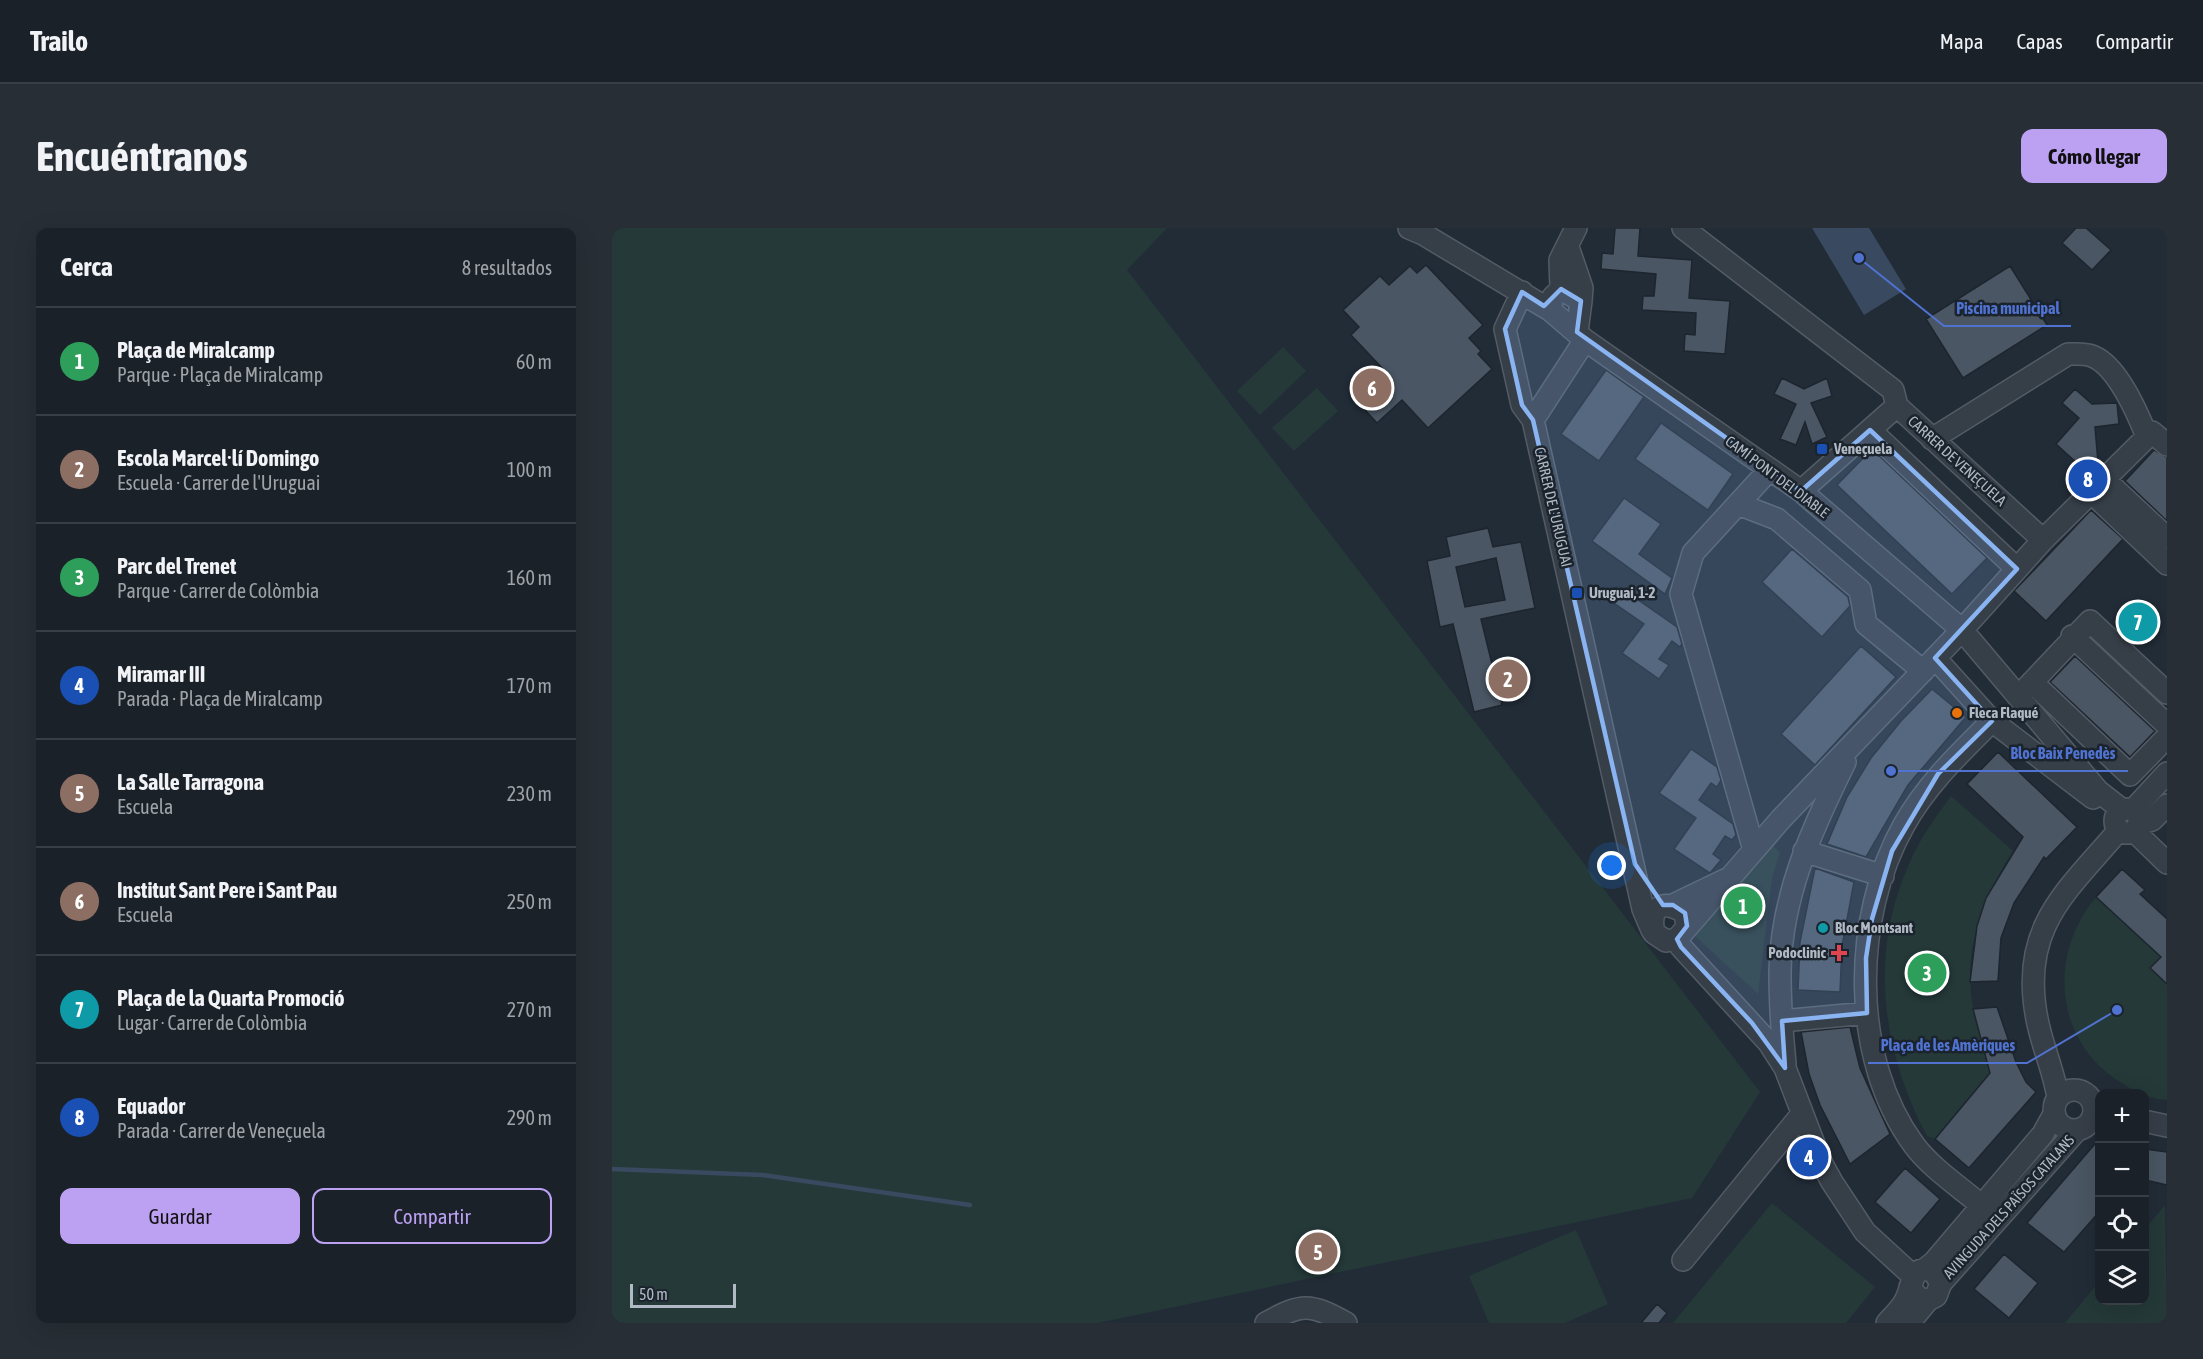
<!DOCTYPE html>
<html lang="es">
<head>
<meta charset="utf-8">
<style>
  :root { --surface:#1a2129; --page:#272e35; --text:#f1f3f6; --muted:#9fa3a8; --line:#383e46; --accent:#bca0f2 }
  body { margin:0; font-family:"Asap Condensed",sans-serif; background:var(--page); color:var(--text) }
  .controls { position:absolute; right:18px; bottom:18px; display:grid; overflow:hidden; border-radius:12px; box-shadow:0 6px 24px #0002 }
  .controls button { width:54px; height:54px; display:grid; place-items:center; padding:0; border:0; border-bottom:2px solid var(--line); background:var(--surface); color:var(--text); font:30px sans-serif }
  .scale { position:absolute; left:18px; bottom:15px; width:106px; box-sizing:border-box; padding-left:6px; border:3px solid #b0b9c4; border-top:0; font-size:16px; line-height:21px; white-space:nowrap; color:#b0b9c4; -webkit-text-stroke:4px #1b232c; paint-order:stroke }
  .you { position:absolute; left:1000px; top:638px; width:21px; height:21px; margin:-15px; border:4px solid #fff; border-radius:50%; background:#1a73e8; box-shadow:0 0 0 9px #1a73e833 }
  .badge { display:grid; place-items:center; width:39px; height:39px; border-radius:50%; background:var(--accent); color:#fff; font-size:20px; font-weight:700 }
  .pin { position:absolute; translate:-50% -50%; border:3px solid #fff; box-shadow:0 2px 6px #0006 }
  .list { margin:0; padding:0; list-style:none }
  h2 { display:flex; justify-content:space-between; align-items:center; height:78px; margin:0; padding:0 24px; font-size:26px }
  h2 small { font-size:20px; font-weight:400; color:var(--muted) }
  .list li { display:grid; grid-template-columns:39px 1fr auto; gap:18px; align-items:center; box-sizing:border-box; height:108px; padding:0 24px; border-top:2px solid var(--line) }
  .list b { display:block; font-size:22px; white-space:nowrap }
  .list p { margin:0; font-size:20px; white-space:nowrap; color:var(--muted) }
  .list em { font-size:20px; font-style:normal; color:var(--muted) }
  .actions { display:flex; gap:12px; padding:18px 24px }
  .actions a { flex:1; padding:14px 0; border:2px solid var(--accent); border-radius:12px; text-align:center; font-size:21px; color:var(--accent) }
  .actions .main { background:var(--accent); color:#111 }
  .icon { flex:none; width:33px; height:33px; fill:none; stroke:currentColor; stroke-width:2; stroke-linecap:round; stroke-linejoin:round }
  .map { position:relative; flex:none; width:1555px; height:1095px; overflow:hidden; border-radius:12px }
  header { display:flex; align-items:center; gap:36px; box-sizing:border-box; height:84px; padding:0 30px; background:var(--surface); border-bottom:2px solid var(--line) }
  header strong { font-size:28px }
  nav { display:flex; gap:33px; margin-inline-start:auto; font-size:21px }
  .intro { display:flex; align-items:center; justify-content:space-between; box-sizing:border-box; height:144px; padding:0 36px }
  h1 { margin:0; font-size:42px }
  .button { padding:15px 27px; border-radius:12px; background:var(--accent); color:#111; font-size:21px; font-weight:700 }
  main { display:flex; gap:36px; padding:0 36px }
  aside { flex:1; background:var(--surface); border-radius:12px; box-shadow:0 6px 24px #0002 }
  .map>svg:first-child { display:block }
</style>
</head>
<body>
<header>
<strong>Trailo</strong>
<nav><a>Mapa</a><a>Capas</a><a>Compartir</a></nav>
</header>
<div class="intro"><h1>Encuéntranos</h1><a class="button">Cómo llegar</a></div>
<main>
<aside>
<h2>Cerca<small>8 resultados</small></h2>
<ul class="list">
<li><span class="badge" style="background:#2e9e5b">1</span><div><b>Plaça de Miralcamp</b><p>Parque · Plaça de Miralcamp</p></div><em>60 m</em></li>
<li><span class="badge" style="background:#8d6e63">2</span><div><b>Escola Marcel·lí Domingo</b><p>Escuela · Carrer de l'Uruguai</p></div><em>100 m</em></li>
<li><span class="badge" style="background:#2e9e5b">3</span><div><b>Parc del Trenet</b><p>Parque · Carrer de Colòmbia</p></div><em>160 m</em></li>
<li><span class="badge" style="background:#1a4fb4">4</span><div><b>Miramar III</b><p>Parada · Plaça de Miralcamp</p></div><em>170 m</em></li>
<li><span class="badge" style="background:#8d6e63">5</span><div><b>La Salle Tarragona</b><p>Escuela</p></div><em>230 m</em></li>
<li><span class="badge" style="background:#8d6e63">6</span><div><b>Institut Sant Pere i Sant Pau</b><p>Escuela</p></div><em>250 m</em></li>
<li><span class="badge" style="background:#0f9aa8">7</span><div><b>Plaça de la Quarta Promoció</b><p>Lugar · Carrer de Colòmbia</p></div><em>270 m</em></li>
<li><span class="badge" style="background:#1a4fb4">8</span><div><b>Equador</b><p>Parada · Carrer de Veneçuela</p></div><em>290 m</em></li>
</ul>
<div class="actions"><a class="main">Guardar</a><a>Compartir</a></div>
</aside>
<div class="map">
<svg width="1555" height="1095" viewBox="0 0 1555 1095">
  <rect width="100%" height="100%" fill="#222c37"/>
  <path fill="#253939" d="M0,0H555L515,42L1148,864L1080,970L486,1095H0Z
    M671,119L694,143L648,187L625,163Z
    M705,160L726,183L682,223L660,200Z
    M1339,568L1401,623C1370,671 1349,726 1362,784C1366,804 1375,825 1378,846L1323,911L1315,908C1270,823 1256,725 1298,634C1308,610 1324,589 1339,568Z
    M1157,614L1168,624L1160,650L1146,766L1081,706Z
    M1484,669L1549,729L1538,740L1555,756V872C1535,871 1518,861 1502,850C1441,807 1438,724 1484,669Z
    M1160,975L1263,1059L1234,1095H1061Z
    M1553,977L1555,1095H1453L1487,1054L1488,1072H1532L1533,1001Z
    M964,1002L996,1076L953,1095H877L857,1048Z"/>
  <path fill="#394a60" d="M1200,0H1257L1294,61L1252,87Z"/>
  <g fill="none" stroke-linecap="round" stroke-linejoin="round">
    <path stroke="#394a60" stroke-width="4.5" d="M0,941L151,947L358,977"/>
  </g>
  <path fill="#4a5663" stroke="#1d252e" stroke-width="1.5" fill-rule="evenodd" d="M1003,0H1028L1026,28L1080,32L1077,70L1118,73L1113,126L1072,123L1073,106L1083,107L1084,85L1030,82L1031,68H1042L1044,46L989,41L990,25L1001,26Z
    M1464,0H1474L1499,22L1480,42L1450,15Z
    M814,37L871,97L857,110L869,123L866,126L880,141L816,200L790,172L765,195L741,169L771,141L739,107L747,99L731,82L768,48L777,57L798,38L805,45Z
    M1398,38L1435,97L1351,150L1314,91Z
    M994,142L1032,169L987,233L949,206Z
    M1170,150L1192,161L1215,150L1220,168L1199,175L1215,209L1200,216L1193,194L1184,217L1168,211L1184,176L1162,166Z
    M1463,161L1480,176L1505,175L1507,196L1483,199L1486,234L1466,236L1444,216L1467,190L1450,175Z
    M1049,195L1121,246L1096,282L1023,231Z
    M1260,221L1375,330L1340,366L1225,257Z
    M1542,222L1555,229V293L1513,253Z
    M1012,270L1049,296L1027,326L1060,350L1053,366L980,313Z
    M1479,282L1511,311L1434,393L1402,363Z
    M876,300L881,319L909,314L923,380L869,391L890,477L862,484L841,396L828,399L815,333L838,328L834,309ZM884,330L893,372L853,379L844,339Z
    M1180,321L1236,369L1238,378L1210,409L1150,354Z
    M1006,358L1065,399L1070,416L1068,419L1060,413L1047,431L1057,437L1047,451L1010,425L1032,396L996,371Z
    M1249,418L1284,449L1203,537L1169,506Z
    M1463,428L1543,503L1518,529L1438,454Z
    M1320,461L1354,489L1296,557L1254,629L1215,616L1235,569L1259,530L1289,493Z
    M1079,521L1105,539L1109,552L1105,559L1099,555L1087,572L1121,596L1124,607L1120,612L1113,608L1101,626L1109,632L1098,645L1062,621L1084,590L1047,565Z
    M1386,524L1465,599L1434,631L1432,629L1402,675L1389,710L1386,753L1358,754L1365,698L1374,670L1411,609L1355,556Z
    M1203,640L1242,654L1230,718L1228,764L1186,762L1188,714Z
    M1510,641L1533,662L1528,666L1555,691V756L1538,740L1549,729L1484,669Z
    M1385,779L1404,834L1414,854L1424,864L1357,940L1323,911L1378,845L1361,781Z
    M1238,799L1248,840L1278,906L1238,936L1208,877L1197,846L1189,804Z
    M1488,910V983L1452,1024L1415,995Z
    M1533,921L1555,924V957L1533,952Z
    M1293,940L1328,971L1299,1005L1263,974Z
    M1392,1026L1426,1055L1397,1090L1362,1061Z
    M1045,1076L1055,1085L1047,1095H1029Z"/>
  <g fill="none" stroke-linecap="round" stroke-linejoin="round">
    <defs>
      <path id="minor" d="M797,0L811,6L938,82L973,112L1189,263L1350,402L1486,563L1509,581
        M1071,0L1281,162L1285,178
        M956,19L970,60L969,73
        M949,61L948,32L964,0
        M910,64L893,101L910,177L921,192
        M938,82L941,69L949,61L969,73L965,104
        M973,112L921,192L1031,681L1040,702
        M1258,202L1405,341
        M1320,211L1456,126C1464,126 1472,125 1480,128C1505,137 1526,186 1535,209
        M1493,252L1555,310
        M1189,263L1285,178L1431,312
        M1480,265L1555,336
        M1126,276L1165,291L1248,362L1254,396L1311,443
        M1460,408L1555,497
        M1323,430L1380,493L1481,570
        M1420,454L1518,547L1555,509
        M1407,468L1478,393L1555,465
        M1503 593a12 12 0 1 1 24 0a12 12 0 1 1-24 0Z
        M1521,582L1555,545
        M1527,596L1540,592L1555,577
        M1522,603L1555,635
        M1142,622L1069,366L1081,325L1158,241
        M1192,623L1271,648
        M1061,677L1113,652
        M1075,698L1073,685C1051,670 1036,679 1042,705L1054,713L1065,711L1169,591L1350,402L1431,312L1540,204L1555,217
        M1065,711L1069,719L1157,815L1173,840L1209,934L1220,954L1253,1004L1301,1048
        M1170,793L1255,785
        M1173,836C1170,805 1168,775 1168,744C1169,668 1200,601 1233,534
        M1442 882a20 20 0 1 1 40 0a20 20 0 1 1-40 0Z
        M1446,870C1442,843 1430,818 1425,791C1407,700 1454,664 1507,602
        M1532,893L1555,898
        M1370,978C1348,959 1319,940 1302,917C1238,830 1240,689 1292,597C1315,556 1347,526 1380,493
        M1071,1032L1190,886
        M1312,1042L1322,1034L1431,906L1442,886
        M1329,1055L1465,902
        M654,1095C690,1075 698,1075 734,1095
        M1275,1095C1281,1088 1289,1081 1293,1073C1301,1060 1298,1035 1321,1043L1329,1055L1324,1068L1316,1072L1306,1070L1298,1059
        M1297,1095L1316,1072"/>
    </defs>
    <use href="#minor" stroke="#535c66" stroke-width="24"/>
    <use href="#minor" stroke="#363e48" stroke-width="21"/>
  </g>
  <path fill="#89b4f1" fill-opacity="0.2" stroke="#89b4f1" stroke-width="4.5" stroke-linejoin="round" d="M949,61L969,73L965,104L1189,263L1258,202L1405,341L1323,430L1380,493L1326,546L1280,623L1260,691L1254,730L1255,785L1170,793L1173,840L1140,795L1069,719L1065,711L1075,698L1073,685L1061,677H1051L1023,636L921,192L910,177L893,101L910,64L932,78Z"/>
  <g fill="#1a4fb4" stroke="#1b232c" stroke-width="2">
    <rect x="1204" y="215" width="12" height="12" rx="3"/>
    <rect x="959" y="359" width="12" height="12" rx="3"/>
  </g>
  <circle fill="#e8710a" stroke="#1b232c" stroke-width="2" cx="1345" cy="485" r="6"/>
  <circle fill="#0f9aa8" stroke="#1b232c" stroke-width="2" cx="1211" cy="700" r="6"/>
  <path fill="#e0444e" stroke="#1b232c" stroke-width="2" d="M1224 716h6v6h6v6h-6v6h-6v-6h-6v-6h6z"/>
  <g text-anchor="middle" stroke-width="5" stroke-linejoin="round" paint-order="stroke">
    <g font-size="15" font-weight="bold" fill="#b0b9c4" stroke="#1b232c" text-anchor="start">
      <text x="1222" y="226">Veneçuela</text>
      <text x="977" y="370">Uruguai, 1-2</text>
      <text x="1357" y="490">Fleca Flaqué</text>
      <text x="1223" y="705">Bloc Montsant</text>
      <text x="1214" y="730" text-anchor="end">Podoclinic</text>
    </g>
    <g font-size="15" fill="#b0b9c4" stroke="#1b232c">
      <text transform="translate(1345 233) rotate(42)" y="5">CARRER DE VENEÇUELA</text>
      <text transform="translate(1165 249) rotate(37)" y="5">CAMÍ PONT DEL DIABLE</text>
      <text transform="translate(941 279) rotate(77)" y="5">CARRER DE L'URUGUAI</text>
      <text transform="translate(1397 979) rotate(-48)" y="5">AVINGUDA DELS PAÏSOS CATALANS</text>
    </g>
  </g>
  <path fill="none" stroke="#5073d1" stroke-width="2" d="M1247 30L1332 98H1459M1279 543L1387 543H1516M1505 782L1415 835H1256"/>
  <g fill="#5073d1" stroke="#1b232c" stroke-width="2">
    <circle cx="1247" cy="30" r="6"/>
    <circle cx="1279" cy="543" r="6"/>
    <circle cx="1505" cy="782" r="6"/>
  </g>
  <g font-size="16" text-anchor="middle" font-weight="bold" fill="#5073d1" stroke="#1b232c" stroke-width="5" stroke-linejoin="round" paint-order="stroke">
    <text x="1396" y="86">Piscina municipal</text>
    <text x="1451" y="531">Bloc Baix Penedès</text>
    <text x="1336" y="823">Plaça de les Amèriques</text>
  </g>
</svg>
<div class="controls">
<button>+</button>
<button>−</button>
<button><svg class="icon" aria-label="locate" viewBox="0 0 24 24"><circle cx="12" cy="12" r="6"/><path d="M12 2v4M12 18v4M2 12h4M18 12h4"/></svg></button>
<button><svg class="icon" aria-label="layers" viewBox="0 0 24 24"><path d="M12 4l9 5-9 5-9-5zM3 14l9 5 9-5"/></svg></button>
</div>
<div class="scale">50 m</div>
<div class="you"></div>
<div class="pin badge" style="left:1131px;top:678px;background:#2e9e5b">1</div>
<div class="pin badge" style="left:896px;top:451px;background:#8d6e63">2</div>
<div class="pin badge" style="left:1315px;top:745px;background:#2e9e5b">3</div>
<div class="pin badge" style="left:1197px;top:929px;background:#1a4fb4">4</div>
<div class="pin badge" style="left:706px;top:1024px;background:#8d6e63">5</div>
<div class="pin badge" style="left:760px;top:160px;background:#8d6e63">6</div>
<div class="pin badge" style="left:1526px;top:394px;background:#0f9aa8">7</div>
<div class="pin badge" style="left:1476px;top:251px;background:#1a4fb4">8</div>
</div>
</main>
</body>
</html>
